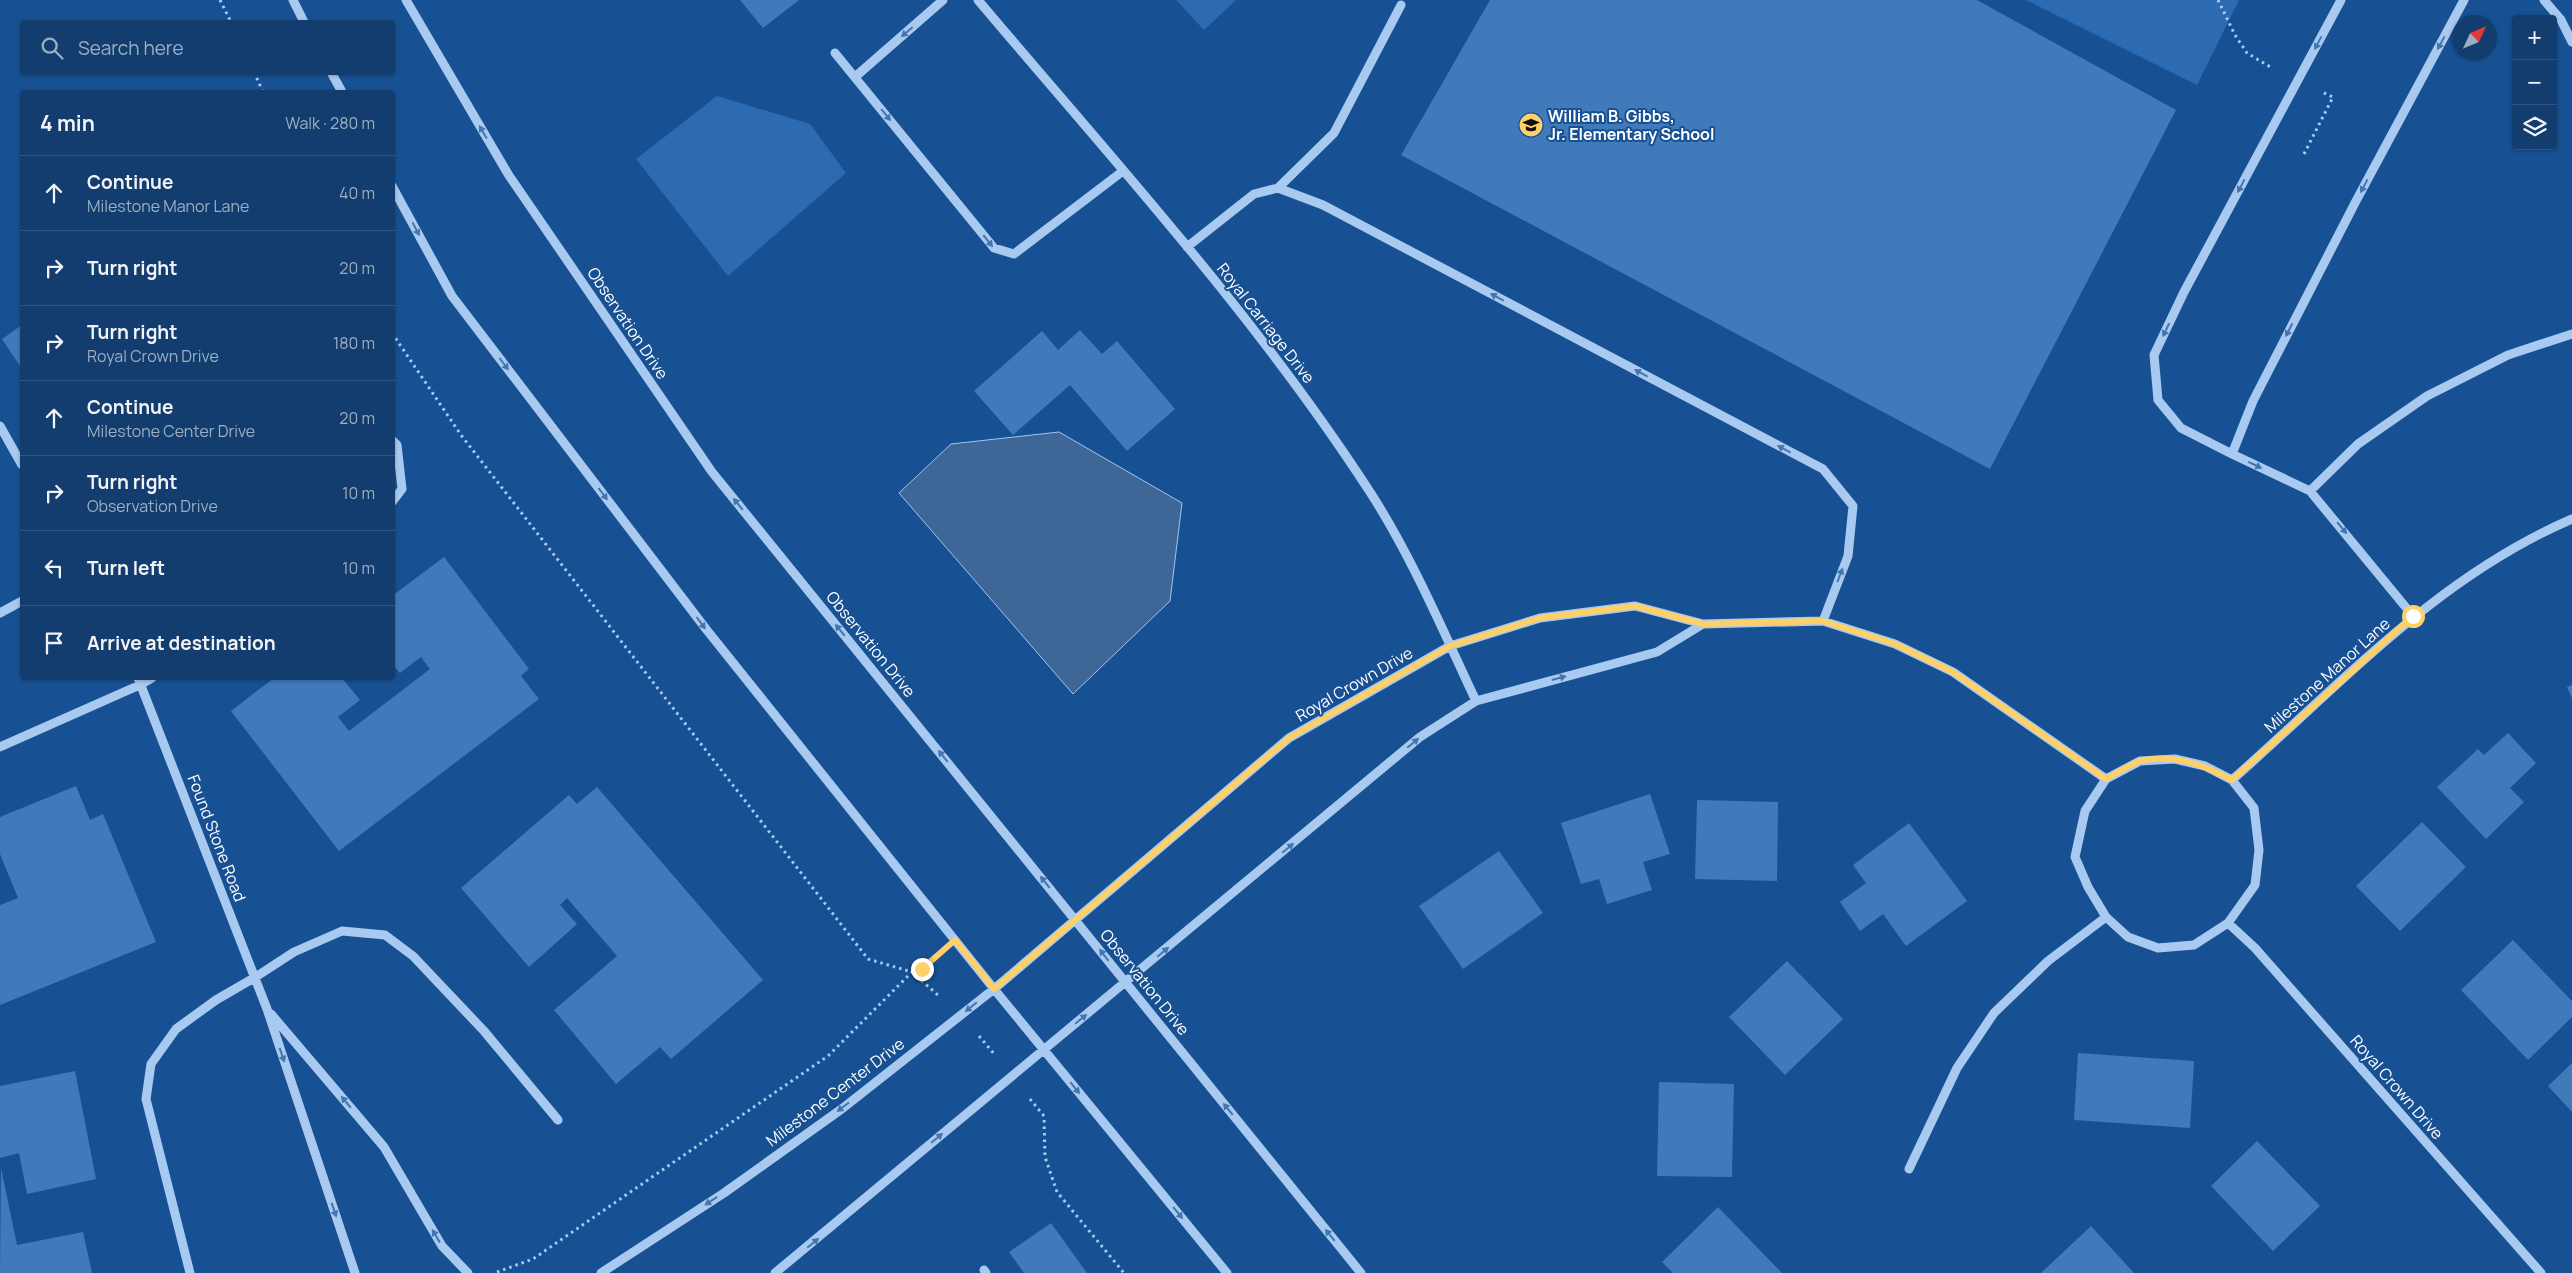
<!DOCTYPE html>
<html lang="en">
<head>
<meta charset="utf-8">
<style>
  :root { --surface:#123d6e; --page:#1b4473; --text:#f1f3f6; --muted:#9caec2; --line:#315681 }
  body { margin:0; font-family:Manrope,sans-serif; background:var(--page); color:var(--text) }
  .controls { position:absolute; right:15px; top:15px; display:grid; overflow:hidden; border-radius:5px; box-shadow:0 1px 4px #0004 }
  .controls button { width:45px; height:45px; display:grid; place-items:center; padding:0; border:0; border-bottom:1px solid var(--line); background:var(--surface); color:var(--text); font:25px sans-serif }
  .compass { position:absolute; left:2452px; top:15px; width:45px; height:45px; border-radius:50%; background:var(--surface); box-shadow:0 1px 4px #0004; rotate:46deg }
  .stop { position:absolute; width:15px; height:15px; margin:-11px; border:4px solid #ffd068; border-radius:50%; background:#fff }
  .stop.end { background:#ffd068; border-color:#fff; box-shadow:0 1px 5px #0008 }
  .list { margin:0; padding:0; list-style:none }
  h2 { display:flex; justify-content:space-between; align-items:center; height:65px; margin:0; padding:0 20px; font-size:21px }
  h2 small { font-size:16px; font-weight:400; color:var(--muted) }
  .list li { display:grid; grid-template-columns:32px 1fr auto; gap:15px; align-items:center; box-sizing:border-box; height:75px; padding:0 20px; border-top:1px solid var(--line) }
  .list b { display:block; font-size:19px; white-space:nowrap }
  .list p { margin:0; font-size:16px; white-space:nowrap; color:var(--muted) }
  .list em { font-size:16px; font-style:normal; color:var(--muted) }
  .icon { flex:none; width:28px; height:28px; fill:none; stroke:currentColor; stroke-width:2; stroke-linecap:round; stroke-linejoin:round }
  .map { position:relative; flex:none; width:2572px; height:1273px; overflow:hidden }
  .search { position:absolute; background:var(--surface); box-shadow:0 1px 4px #0004; left:20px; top:20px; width:375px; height:55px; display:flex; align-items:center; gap:12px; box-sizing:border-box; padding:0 18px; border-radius:5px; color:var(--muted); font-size:19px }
  .panel { position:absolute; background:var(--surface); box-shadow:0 1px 4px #0004; left:20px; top:90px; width:375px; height:590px; border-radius:5px }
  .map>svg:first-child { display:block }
</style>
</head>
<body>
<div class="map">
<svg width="2572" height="1273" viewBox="0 0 2572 1273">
  <rect width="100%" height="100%" fill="#185193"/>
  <path fill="#2c6bb2" d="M1176,0H1236L1204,30Z
    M2026,0H2239L2197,85Z
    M717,96L810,124L846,173L728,276L636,159Z"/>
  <path fill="#3e6697" stroke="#9cc6f2" d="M1059,432L1182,503L1170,601L1073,694L899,493L951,444Z"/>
  <path fill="#417abb" d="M740,0H799L763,28Z
    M1490,0H1977L2176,110L1990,469L1401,155Z
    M22,325V369L2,339Z
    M1080,330L1102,354L1117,341L1175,409L1127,451L1070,385L1013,435L974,391L1042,331L1058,350Z
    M444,557L529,669L521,676L539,699L339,851L231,711L274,678H342L360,700L338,717L349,731L430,669L421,657L400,673L392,664V596Z
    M2572,685V698L2567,687Z
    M2508,733L2536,763L2510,788L2524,802L2486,839L2437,787L2478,749L2484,755Z
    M76,786L90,820L103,814L156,942L0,1005V905L18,898L0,854V817Z
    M597,787L763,980L671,1059L660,1047L616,1084L554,1010L617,956L567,898L560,905L577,924L529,967L461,888L569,795L577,804Z
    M1650,794L1670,854L1643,862L1652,890L1607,904L1599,879L1581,884L1561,823Z
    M1697,800L1778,802L1777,881L1695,879Z
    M2422,822L2466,867L2400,931L2356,886Z
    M1909,823L1967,901L1906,946L1883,914L1860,931L1840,902L1866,883L1853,865Z
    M1499,851L1543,913L1463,969L1419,906Z
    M2513,940L2572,1001V1017L2528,1060L2461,990Z
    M1787,961L1843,1019L1785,1075L1729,1017Z
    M2078,1053L2194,1061L2190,1128L2074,1120Z
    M2572,1063V1112L2548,1086Z
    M75,1071L96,1179L27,1194L19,1153L0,1158V1086Z
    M1659,1082L1734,1084L1732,1177L1657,1176Z
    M2257,1141L2320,1206L2273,1251L2211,1186Z
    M1,1168L17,1245L83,1232L92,1273H0Z
    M1718,1207L1782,1273H1673L1662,1262Z
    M1051,1223L1087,1273H1024L1009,1252Z
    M2091,1226L2134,1273H2041Z"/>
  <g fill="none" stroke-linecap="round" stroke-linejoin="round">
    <path stroke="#a9caf0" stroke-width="3" stroke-dasharray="2.5 4" stroke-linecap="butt" d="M220,0L231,22
      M2218,0L2235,35L2247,53L2272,68
      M254,72L263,92
      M2304,154L2333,97L2322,92
      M392,333L461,435L868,959L912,972L940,997
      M979,1036L995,1055
      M1030,1099L1044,1116L1045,1157L1057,1192L1124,1273
      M497,1272L533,1259L828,1056L912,972L922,969L934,958"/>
    <path stroke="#a9caf0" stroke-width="9" d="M293,0L304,22
      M406,0L508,174L712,472L1361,1273
      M978,0C1113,160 1256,316 1370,492C1412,557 1443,631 1476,701
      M2544,0L2561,20L2572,42
      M835,53L994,248L1014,254L1123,171
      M331,72L342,92
      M855,77L943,0
      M392,186L452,296L706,629L994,989L1227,1273
      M1278,188L1334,133L1401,5
      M1187,247L1254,194L1278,188L1323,205L1823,469L1853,506L1848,556L1823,621
      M0,426L22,465
      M392,440L397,445L402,489L392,502
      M2232,454L2181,428L2158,400L2154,355L2184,292L2341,0
      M2310,491L2358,444L2427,396L2508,355L2572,334
      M0,613L22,601
      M2413,616L2310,491L2232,454L2253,401L2356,201L2464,0
      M138,678L267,1009L355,1273
      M0,747L142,684L152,678
      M2175,759L2205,766L2232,780L2254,808L2259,850L2255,885L2228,923L2194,945L2158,948L2128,937L2106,917L2088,887L2075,857L2085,811L2106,779L2140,761Z
      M2232,780C2340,685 2437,577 2572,519
      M2228,923L2255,948L2541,1273
      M271,1014L384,1147L442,1246L468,1273
      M1909,1169L1957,1068L1994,1013L2048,961L2106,917
      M984,1270L986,1273
      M190,1273L146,1099L151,1064L176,1029L216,1000L254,978L294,952L342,931L385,935L413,956L484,1031L558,1120
      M601,1273L724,1193L843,1108L994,989L1289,738L1450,646L1540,618L1635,606L1703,624L1823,621L1895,644L1953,672L2106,779
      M775,1273L1420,737L1476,701L1657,652L1703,624"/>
  </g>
  <defs><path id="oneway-solid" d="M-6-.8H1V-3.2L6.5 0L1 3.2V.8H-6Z" transform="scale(1.25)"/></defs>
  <g fill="#4475af">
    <use href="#oneway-solid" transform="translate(907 32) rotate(139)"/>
    <use href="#oneway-solid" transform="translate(2318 43) rotate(118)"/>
    <use href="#oneway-solid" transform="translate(2441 43) rotate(118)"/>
    <use href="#oneway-solid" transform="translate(886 115) rotate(51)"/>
    <use href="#oneway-solid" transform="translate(483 132) rotate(-120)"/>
    <use href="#oneway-solid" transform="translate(2241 186) rotate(118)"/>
    <use href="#oneway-solid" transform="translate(2364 186) rotate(118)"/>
    <use href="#oneway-solid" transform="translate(416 229) rotate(62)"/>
    <use href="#oneway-solid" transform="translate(988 241) rotate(51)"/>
    <use href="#oneway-solid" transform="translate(1497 297) rotate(-152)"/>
    <use href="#oneway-solid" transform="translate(2166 330) rotate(116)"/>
    <use href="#oneway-solid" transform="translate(2289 330) rotate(117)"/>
    <use href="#oneway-solid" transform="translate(504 364) rotate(53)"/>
    <use href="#oneway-solid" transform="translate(1641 373) rotate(-152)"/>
    <use href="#oneway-solid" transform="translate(1784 449) rotate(-152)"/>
    <use href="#oneway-solid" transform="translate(2255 465) rotate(25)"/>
    <use href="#oneway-solid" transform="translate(603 494) rotate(53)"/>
    <use href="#oneway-solid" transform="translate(738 504) rotate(-129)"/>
    <use href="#oneway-solid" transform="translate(2342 528) rotate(50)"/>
    <use href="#oneway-solid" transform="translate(1840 575) rotate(-69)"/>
    <use href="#oneway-solid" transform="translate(701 623) rotate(53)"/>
    <use href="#oneway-solid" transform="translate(840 630) rotate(-129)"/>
    <use href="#oneway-solid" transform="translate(1559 678) rotate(-15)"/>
    <use href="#oneway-solid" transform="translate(1413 743) rotate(-40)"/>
    <use href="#oneway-solid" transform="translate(943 756) rotate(-129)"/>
    <use href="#oneway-solid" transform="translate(1288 848) rotate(-40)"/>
    <use href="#oneway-solid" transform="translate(1045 882) rotate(-129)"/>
    <use href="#oneway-solid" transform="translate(1163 952) rotate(-40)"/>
    <use href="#oneway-solid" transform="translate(1104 955) rotate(-128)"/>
    <use href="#oneway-solid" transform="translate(971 1007) rotate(141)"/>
    <use href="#oneway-solid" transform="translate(1081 1019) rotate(-39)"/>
    <use href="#oneway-solid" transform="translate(282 1055) rotate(71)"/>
    <use href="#oneway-solid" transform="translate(1075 1088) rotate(51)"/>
    <use href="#oneway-solid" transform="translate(346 1102) rotate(-130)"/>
    <use href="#oneway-solid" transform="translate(843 1107) rotate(143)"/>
    <use href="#oneway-solid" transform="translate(1228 1109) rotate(-129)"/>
    <use href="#oneway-solid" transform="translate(937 1138) rotate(-40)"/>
    <use href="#oneway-solid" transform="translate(711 1201) rotate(147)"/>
    <use href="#oneway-solid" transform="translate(334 1210) rotate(71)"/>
    <use href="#oneway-solid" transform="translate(1178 1213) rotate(51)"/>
    <use href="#oneway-solid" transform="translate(1330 1235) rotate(-129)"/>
    <use href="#oneway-solid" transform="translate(436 1236) rotate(-121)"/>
    <use href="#oneway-solid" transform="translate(813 1243) rotate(-40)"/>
  </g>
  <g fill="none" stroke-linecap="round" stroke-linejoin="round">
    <path stroke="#ffd068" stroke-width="6" d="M922,969L955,940L994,989L1289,738L1450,646L1540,618L1635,606L1703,624L1823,621L1895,644L1953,672L2106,779C2117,773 2129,765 2140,761C2173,753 2204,765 2232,780L2413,616"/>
  </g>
  <defs>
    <symbol id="school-disc" viewBox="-11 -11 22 22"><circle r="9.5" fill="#ffd068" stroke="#185193"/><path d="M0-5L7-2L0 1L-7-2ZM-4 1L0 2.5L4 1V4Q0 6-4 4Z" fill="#111"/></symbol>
  </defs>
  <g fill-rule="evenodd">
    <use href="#school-disc" x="1517" y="111" width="28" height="28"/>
  </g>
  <g text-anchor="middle" stroke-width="4" stroke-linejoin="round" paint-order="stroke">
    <g font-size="16" font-weight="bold" fill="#fff" stroke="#185193" text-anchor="start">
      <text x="1548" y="122">William B. Gibbs,<tspan x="1548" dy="18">Jr. Elementary School</tspan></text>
    </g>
    <g font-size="16" fill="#fff" stroke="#185193">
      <text transform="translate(628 323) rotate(56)" y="6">Observation Drive</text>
      <text transform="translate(1266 323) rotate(52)" y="6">Royal Carriage Drive</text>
      <text transform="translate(871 644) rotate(51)" y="6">Observation Drive</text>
      <text transform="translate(2327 675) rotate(-42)" y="6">Milestone Manor Lane</text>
      <text transform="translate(1354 684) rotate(-30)" y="6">Royal Crown Drive</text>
      <text transform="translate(217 838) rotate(69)" y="6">Found Stone Road</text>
      <text transform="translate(1145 982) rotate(51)" y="6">Observation Drive</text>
      <text transform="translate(2397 1087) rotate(49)" y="6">Royal Crown Drive</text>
      <text transform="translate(835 1092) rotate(-37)" y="6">Milestone Center Drive</text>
    </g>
  </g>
</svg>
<div class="controls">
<button>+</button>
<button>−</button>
<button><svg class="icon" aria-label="layers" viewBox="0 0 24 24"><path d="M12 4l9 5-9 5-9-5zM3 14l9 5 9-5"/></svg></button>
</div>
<svg class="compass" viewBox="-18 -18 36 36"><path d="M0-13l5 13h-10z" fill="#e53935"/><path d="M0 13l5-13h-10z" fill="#9caec2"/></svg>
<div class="stop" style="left:2413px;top:616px"></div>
<div class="stop end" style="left:922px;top:969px"></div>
<div class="search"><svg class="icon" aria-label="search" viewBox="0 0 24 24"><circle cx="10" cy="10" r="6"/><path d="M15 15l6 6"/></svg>Search here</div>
<section class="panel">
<h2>4 min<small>Walk · 280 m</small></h2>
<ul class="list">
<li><svg class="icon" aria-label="ahead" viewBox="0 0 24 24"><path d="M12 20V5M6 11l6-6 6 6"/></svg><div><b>Continue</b><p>Milestone Manor Lane</p></div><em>40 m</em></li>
<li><svg class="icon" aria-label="right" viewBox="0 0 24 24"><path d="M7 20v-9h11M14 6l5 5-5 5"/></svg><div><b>Turn right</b></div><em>20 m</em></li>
<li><svg class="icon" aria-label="right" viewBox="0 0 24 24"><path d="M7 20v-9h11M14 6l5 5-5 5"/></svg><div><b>Turn right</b><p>Royal Crown Drive</p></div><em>180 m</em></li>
<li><svg class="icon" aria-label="ahead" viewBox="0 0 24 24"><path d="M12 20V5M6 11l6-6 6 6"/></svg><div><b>Continue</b><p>Milestone Center Drive</p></div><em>20 m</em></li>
<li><svg class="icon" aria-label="right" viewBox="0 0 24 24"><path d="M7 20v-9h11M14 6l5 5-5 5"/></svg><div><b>Turn right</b><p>Observation Drive</p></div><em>10 m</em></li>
<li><svg class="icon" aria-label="left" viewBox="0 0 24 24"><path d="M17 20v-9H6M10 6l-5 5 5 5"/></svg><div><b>Turn left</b></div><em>10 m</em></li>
<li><svg class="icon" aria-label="arrive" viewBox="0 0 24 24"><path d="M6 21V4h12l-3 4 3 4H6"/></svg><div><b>Arrive at destination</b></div></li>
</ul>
</section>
</div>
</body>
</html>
